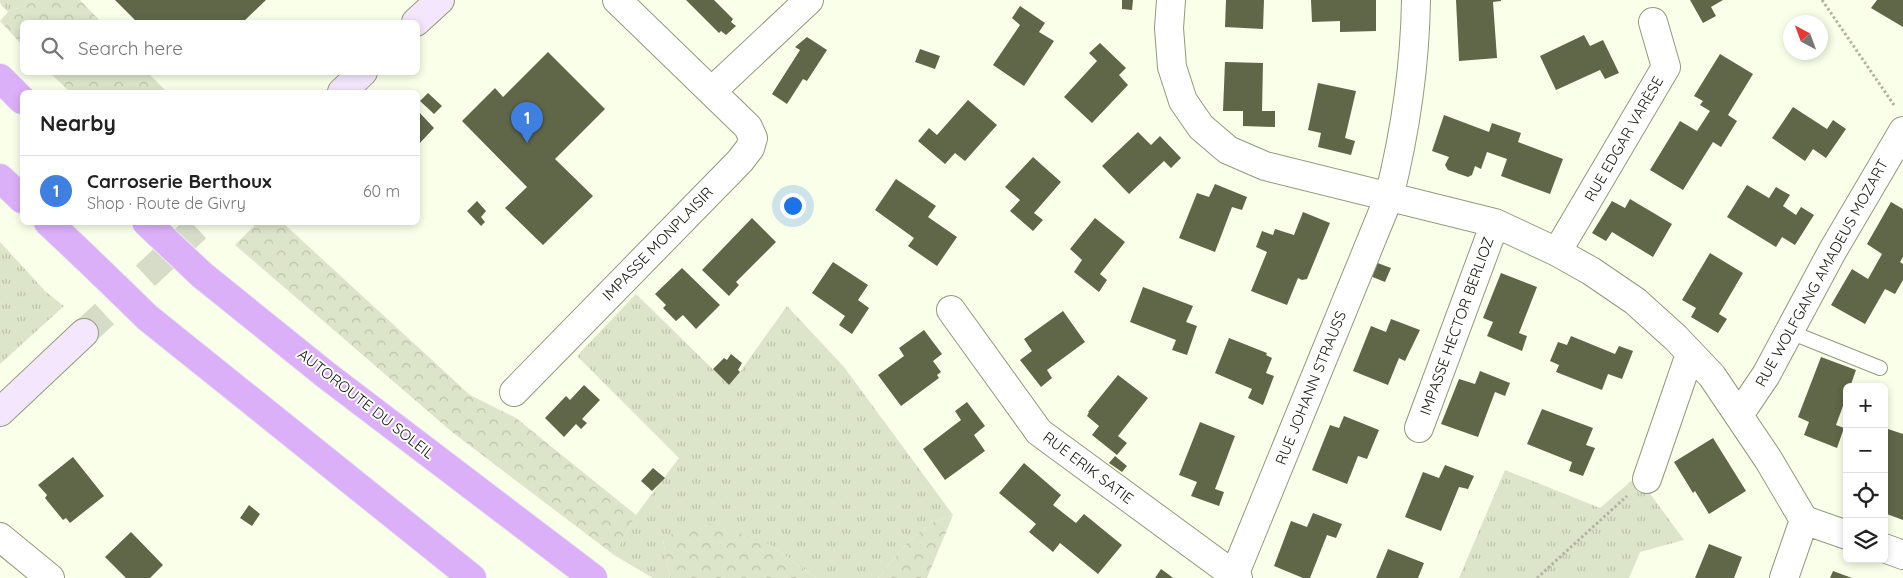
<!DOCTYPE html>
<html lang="en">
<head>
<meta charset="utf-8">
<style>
  :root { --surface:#fff; --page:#f2f2f2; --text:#222; --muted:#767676; --line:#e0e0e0; --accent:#0b8043 }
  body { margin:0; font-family:Quicksand,sans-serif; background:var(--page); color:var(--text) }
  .controls { position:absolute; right:15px; bottom:15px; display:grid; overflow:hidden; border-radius:8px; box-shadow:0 2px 8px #0003 }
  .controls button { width:45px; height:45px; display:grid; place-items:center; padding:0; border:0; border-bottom:1px solid var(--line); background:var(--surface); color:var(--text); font:25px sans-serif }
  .compass { position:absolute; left:1783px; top:15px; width:45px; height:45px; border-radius:50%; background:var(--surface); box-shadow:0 2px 8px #0003; rotate:319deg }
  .you { position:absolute; left:792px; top:205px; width:18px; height:18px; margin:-12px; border:4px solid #fff; border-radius:50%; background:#1a73e8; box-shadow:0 0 0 8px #1a73e833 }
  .badge { display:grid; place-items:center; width:32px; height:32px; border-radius:50%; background:var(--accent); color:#fff; font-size:16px; font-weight:700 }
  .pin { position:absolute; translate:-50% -41px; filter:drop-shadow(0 1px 2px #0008) }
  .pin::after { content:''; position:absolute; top:26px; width:18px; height:15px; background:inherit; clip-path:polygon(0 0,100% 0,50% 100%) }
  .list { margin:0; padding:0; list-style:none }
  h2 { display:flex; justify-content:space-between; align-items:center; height:65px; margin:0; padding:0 20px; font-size:21px }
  h2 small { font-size:16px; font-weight:400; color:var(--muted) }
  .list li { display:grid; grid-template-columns:32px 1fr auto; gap:15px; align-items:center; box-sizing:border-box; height:70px; padding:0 20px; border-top:1px solid var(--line) }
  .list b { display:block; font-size:19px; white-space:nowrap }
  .list p { margin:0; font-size:16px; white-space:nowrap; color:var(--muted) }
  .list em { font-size:16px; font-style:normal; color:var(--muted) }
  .icon { flex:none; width:28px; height:28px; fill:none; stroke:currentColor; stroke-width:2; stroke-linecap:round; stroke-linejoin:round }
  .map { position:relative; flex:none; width:1903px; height:578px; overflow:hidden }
  .search { position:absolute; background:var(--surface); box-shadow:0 2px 8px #0003; left:20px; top:20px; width:400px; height:55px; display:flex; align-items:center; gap:12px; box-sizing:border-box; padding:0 18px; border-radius:8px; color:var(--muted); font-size:19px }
  .panel { position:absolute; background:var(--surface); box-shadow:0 2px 8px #0003; left:20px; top:90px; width:400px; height:135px; border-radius:8px }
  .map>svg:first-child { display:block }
</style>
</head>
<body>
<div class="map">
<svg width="1903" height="578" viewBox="0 0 1903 578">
  <defs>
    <pattern id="grass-tufts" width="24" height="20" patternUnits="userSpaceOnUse" patternTransform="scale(1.25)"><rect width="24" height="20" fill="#dce4c9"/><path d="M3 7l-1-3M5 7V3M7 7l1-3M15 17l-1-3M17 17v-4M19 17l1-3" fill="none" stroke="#bcc3ab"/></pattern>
    <pattern id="forest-crowns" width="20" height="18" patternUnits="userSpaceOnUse" patternTransform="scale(1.25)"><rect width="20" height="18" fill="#dce4c9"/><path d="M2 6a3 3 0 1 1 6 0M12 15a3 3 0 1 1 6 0" fill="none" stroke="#bcc3ab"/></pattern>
  </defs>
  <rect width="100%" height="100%" fill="#f9ffe9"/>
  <path fill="url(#grass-tufts)" d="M0,0H38L8,12L0,3Z
    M0,242L46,292L64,306L0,364Z
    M636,294L729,385L740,372L787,306L844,367L953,515L931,523L908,542L878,578H816L769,544L663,540L670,578H653L614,555L636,515L679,458L577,356Z
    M1505,470L1600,508L1637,476L1684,540L1640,552L1629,578H1459Z"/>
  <path fill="url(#forest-crowns)" d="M38,0H80L101,22H22V45L0,21L8,12Z
    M50,73H148L167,92H70Z
    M265,222L283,223L470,395L516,418L636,515L614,555L452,432L235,245L255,225Z
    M953,515L927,578H878L908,542L931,523Z
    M715,524L769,544L816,578H670L663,540L681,527Z"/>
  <path fill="#5f6748" d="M115,0H266L243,22H137Z
    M686,0H714L733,19L731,22L736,26L726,35L721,31L719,33Z
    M1122,0H1133L1132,10L1122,9Z
    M1226,0H1264L1263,29L1225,27Z
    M1311,0H1376V31L1340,32V21L1312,22Z
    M1456,0H1501V1L1493,2L1497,58L1459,61Z
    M1690,0H1723L1711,7L1716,16L1703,23Z
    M1877,0H1903V27L1871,8Z
    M1020,6L1045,23L1039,32L1054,41L1024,86L993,65L1020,25L1012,18Z
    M1584,35L1590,46L1603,40L1619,73L1605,79L1600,70L1556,90L1540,56Z
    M807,37L827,50L807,81L803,79L787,104L772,94L800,50L795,47Z
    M1100,43L1126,68L1119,75L1128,85L1092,123L1064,97L1097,61L1089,53Z
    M920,49L940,56L935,69L915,62Z
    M548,52L605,109L555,159L593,196L543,245L505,208L527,187L462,121L495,88L503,97Z
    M1720,54L1753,74L1728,115L1737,121L1721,147L1713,142L1683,190L1650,170L1680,121L1697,131L1710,111L1700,105L1703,101L1694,96Z
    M1225,62L1263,63L1262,111H1275V127L1243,126V111H1223Z
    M1318,83L1356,91L1345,138L1355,141L1351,155L1318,147L1321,133L1308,130Z
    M428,93L442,106L434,114L420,101Z
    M968,100L997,125L965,161L955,153L945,164L918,141L929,128L937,135Z
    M1793,107L1827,129L1833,120L1846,129L1826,158L1813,149L1805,161L1772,138Z
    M418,111L434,128L418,145Z
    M1444,115L1489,132L1492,123L1521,133L1518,142L1563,159L1550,194L1501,176L1507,159L1487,152L1481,169L1475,166L1472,175L1468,177L1448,170L1445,165L1449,157L1432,151Z
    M1138,132L1151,145L1160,136L1181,158L1171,168L1164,161L1129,194L1102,166Z
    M1033,157L1061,182L1034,213L1043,220L1033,231L1010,211L1020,200L1005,187Z
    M896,179L936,206L928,217L957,237L937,266L908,246L914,238L875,210Z
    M1215,184L1247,197L1242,210L1232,207L1215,252L1179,238L1197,193L1209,197Z
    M1747,185L1769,198L1776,187L1790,195L1783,206L1796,215L1801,207L1814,215L1795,245L1782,237L1776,247L1727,217Z
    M1630,199L1672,224L1653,257L1612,232L1606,241L1592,233L1612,201L1625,208Z
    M477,201L486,211L481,217L485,222L481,226L467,211Z
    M1891,202L1903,209V257L1900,262L1903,264V280L1895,294L1885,289L1865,324L1831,305L1852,269L1868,279L1882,254L1867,244Z
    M1303,212L1330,223L1307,279L1302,280L1298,278L1287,305L1251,291L1267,252L1256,247L1262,231L1273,235L1275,229L1294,235Z
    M752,218L776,242L736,282L739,285L729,296L702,270Z
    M1095,218L1125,242L1100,274L1107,280L1099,292L1074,272L1082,260L1070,249Z
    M1710,253L1743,273L1719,314L1727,319L1718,333L1691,317L1696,308L1682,300Z
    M833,262L868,285L858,300L869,308L852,334L839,325L845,316L812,293Z
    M1375,262L1391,268L1385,282L1370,276Z
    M682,268L720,305L696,329L683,315L676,321L663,308L666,305L655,294Z
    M1501,273L1537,287L1519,333L1527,336L1522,351L1487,336L1493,322L1483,318Z
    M1143,287L1193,306L1186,322L1197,326L1187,355L1172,350L1176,340L1130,322Z
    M1063,311L1085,342L1047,370L1052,378L1041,387L1020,360L1032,351L1024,339Z
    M1391,319L1420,330L1405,361L1399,358L1388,385L1353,371L1371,326L1386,332Z
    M924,330L942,354L933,361L941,372L937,375L939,378L901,406L878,375L904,356L899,348Z
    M1571,336L1615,354L1619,346L1633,351L1622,379L1608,374L1602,390L1556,372L1559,365L1550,361L1558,342L1567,345Z
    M1229,338L1267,353L1266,355L1272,358L1266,373L1274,376L1263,405L1248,398L1252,389L1215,373Z
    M731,354L742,363L738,370L740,372L729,385L713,369L724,358L727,360Z
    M1821,357L1856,370L1850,387H1847V395L1836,425L1844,428L1837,448L1804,435L1809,422L1798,417Z
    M1480,371L1510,383L1505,396L1495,392L1478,437L1441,424L1459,379L1475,384Z
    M1118,375L1148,398L1118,436L1127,443L1117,455L1092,435L1099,426L1087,416L1089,412H1088Z
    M584,385L600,400L582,419L587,423L581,429L576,424L564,437L545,418L566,396L570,400Z
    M967,402L985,426L974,435L985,451L945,480L923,449L961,420L955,411Z
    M1542,409L1593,428L1586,445L1595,448L1583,476L1569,471L1572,462L1527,444Z
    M1344,416L1379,430L1367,459L1358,456L1347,484L1312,470L1330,425L1339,428Z
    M1200,422L1235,436L1215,489L1224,492L1219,506L1191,496L1197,482L1179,475Z
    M1888,429L1903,434V520L1884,513V439Z
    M1713,438L1746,491L1709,514L1695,491L1693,493L1674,462Z
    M1115,456L1127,466L1122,472L1109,463Z
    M73,457L104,496L70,523L66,518L63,520L45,498L47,495L38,485Z
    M1024,463L1061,495L1053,505L1076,523L1084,514L1122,545L1098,574L1060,543L1053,552L1029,532L1036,524L999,493Z
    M1445,465L1474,476L1468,489L1459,487L1441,531L1405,517L1423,472L1439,478Z
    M653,468L665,478L652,491L641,481Z
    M249,505L260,514L252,526L240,518Z
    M1313,513L1342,524L1336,538L1327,535L1310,578H1303L1274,566L1291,521L1307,527Z
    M131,532L163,565L150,578H126L105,557Z
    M1709,544L1742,557L1734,578H1695Z
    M1388,549L1424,563L1418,578H1376Z
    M1161,569L1168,574L1173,578H1155Z
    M1833,571L1852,578H1830Z"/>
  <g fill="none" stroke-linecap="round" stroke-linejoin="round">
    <path stroke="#d7dcc8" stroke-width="28" stroke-dasharray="28 14" stroke-linecap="butt" d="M84,333L203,222"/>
    <defs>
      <path id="service" d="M1790,332L1880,368"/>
      <path id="minor" d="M1171,0L1169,28L1172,67L1183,101L1201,127L1228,150L1265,166L1495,223L1557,252L1591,271L1635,301L1676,338L1712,376L1768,459L1804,520L1847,535
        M712,91L809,0
        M1557,252L1666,67L1653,22
        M951,310L1039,432L1238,578
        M514,392L740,161L750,148L753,138L748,127L617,0
        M1739,415L1766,375L1833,250L1903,131
        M1419,428L1495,223
        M1647,479L1690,354
        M0,537L50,578
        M1884,548L1903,555
        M1233,578L1389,197C1405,133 1415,67 1416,0
        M1784,578L1804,520"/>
      <path id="secondary" d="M416,22L440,0
        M342,92L363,72
        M0,412L84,333"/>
      <path id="motorway" d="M0,78L22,100
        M0,178L22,199
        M48,222L86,258
        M202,275L326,375L593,578
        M148,318L472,578"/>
    </defs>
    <use href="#service" stroke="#929b7a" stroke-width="16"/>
    <use href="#minor" stroke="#929b7a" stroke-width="30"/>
    <use href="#secondary" stroke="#929b7a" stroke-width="30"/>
    <use href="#motorway" stroke="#ececeb" stroke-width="30"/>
    <path stroke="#b0b5a2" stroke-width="3" stroke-dasharray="2.5 2.5" stroke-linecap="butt" d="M1822,0L1894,105
      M1537,578L1627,496"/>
    <use href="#service" stroke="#fff" stroke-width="14"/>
    <use href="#minor" stroke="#fff" stroke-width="28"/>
    <use href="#secondary" stroke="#f4e7fd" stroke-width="28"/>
    <use href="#motorway" stroke="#dbb0f9" stroke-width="28"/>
    <defs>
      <path id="motorway-bridge" d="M146,222L202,275
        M86,258L148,318"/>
    </defs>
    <use href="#motorway-bridge" stroke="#ececeb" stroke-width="30" stroke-linecap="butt"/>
    <use href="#motorway-bridge" stroke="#dbb0f9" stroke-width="28"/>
  </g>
  <g text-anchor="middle" stroke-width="4" stroke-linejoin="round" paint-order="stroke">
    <g font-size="15" fill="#14170b" stroke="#fff">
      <text transform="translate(1624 139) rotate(-60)" y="5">RUE EDGAR VARÈSE</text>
      <text transform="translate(658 244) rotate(-46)" y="5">IMPASSE MONPLAISIR</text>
      <text transform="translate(1822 273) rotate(-61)" y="5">RUE WOLFGANG AMADEUS MOZART</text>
      <text transform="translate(1457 326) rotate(-70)" y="5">IMPASSE HECTOR BERLIOZ</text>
      <text transform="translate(1311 388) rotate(-68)" y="5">RUE JOHANN STRAUSS</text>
      <text transform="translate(366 404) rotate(38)" y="5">AUTOROUTE DU SOLEIL</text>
      <text transform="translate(1088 468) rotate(37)" y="5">RUE ERIK SATIE</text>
    </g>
  </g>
</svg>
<div class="controls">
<button>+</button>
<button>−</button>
<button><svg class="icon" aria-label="locate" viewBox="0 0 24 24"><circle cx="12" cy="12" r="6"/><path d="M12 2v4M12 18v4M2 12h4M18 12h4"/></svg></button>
<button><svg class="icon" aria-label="layers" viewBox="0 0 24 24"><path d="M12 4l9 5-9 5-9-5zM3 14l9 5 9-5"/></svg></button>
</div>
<svg class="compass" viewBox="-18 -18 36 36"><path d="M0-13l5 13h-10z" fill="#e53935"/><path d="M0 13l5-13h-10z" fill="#767676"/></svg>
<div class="you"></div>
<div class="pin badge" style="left:527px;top:143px;background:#3f7fe0">1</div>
<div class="search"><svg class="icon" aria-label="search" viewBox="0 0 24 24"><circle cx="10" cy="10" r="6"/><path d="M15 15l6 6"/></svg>Search here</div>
<section class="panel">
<h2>Nearby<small></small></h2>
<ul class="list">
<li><span class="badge" style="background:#3f7fe0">1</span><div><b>Carroserie Berthoux</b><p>Shop · Route de Givry</p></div><em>60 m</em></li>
</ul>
</section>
</div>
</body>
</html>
